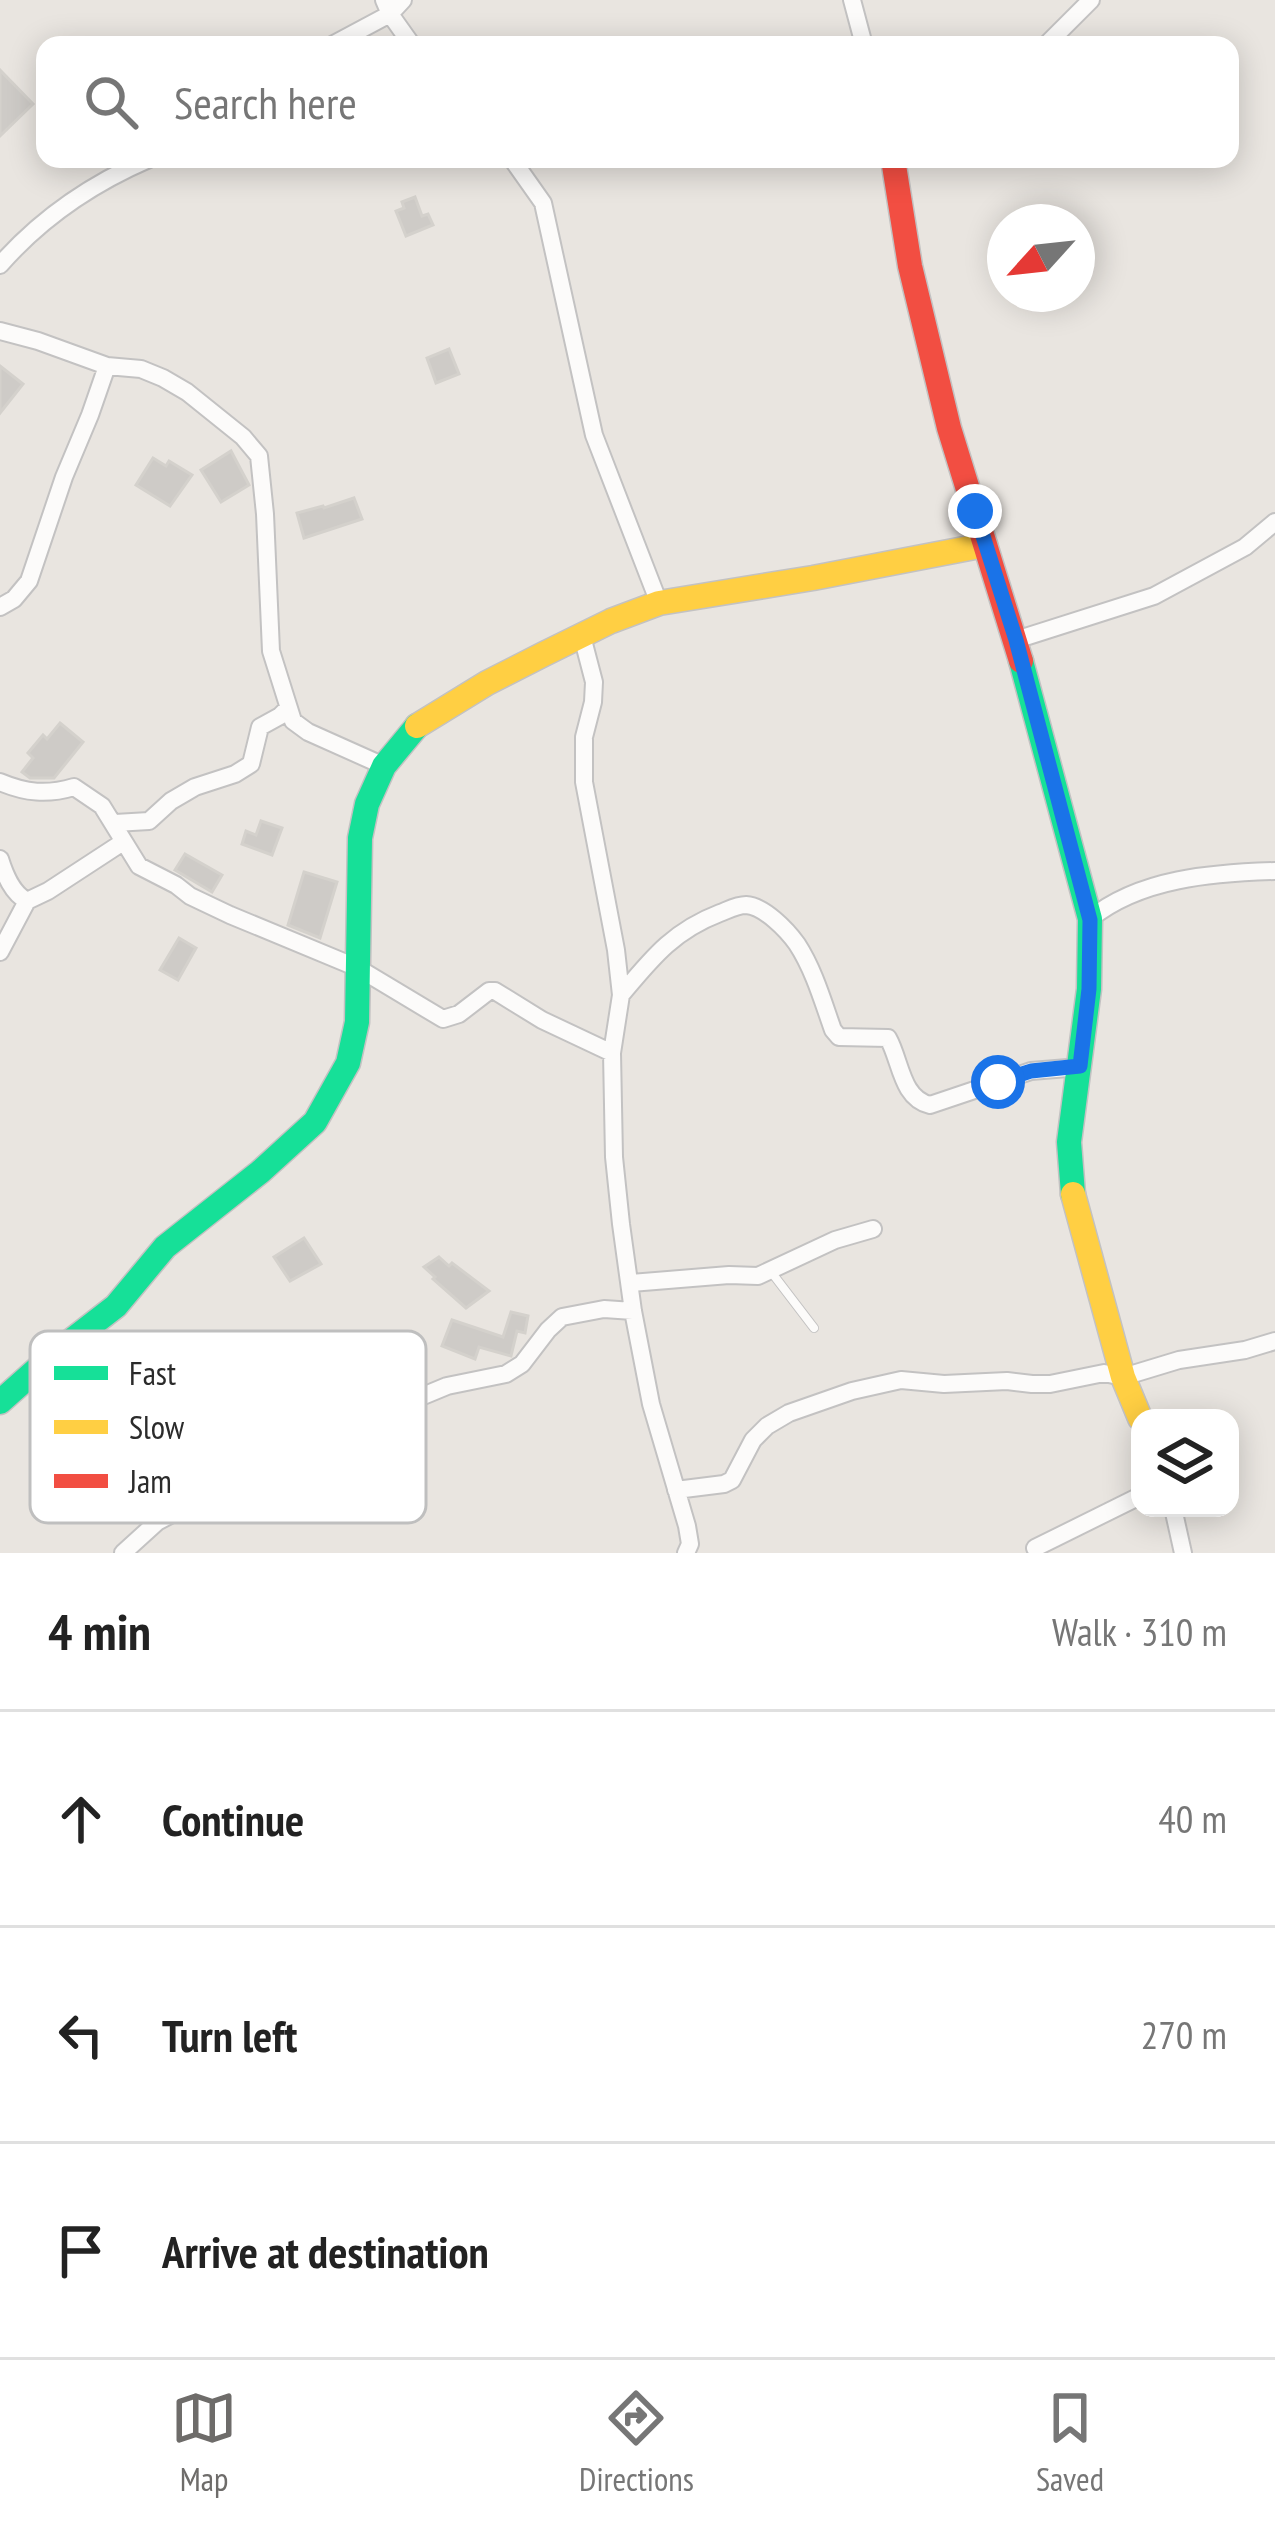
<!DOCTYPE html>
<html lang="en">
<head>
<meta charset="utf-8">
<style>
  :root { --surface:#fff; --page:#f6f6f6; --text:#222; --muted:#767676; --line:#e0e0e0; --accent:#6e6c6a }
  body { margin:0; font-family:"PT Sans Narrow",sans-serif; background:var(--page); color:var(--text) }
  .controls { position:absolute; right:36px; bottom:36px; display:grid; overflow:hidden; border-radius:24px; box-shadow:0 6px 30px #0003 }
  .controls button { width:108px; height:108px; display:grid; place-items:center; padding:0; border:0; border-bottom:3px solid var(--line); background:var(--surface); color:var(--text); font:60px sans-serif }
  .compass { position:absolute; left:987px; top:204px; width:108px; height:108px; border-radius:50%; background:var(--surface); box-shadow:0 6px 30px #0003; rotate:243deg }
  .stop { position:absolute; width:36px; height:36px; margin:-27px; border:9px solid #1a73e8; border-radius:50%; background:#fff }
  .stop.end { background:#1a73e8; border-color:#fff; box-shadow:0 3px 12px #0008 }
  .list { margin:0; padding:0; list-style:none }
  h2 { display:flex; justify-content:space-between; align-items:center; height:156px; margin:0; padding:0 48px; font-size:51px }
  h2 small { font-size:39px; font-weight:400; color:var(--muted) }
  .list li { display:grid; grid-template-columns:78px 1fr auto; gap:36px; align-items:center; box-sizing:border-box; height:216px; padding:0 48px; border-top:3px solid var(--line) }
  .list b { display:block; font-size:45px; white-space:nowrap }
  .list em { font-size:39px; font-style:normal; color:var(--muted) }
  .icon { flex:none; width:66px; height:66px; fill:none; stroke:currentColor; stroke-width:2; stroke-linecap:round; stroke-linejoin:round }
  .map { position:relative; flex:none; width:1275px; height:1553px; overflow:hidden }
  .search { position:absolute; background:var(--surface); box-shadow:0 6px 30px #0003; left:36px; right:36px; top:36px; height:132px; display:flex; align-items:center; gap:30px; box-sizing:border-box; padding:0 42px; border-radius:24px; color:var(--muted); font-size:45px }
  .sheet { height:804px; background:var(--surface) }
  nav { display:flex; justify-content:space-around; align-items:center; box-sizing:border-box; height:168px; border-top:3px solid var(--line); background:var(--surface); font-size:33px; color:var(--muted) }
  nav a { display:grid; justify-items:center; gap:6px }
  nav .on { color:var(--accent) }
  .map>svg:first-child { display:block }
</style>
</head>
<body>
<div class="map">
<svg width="1275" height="1553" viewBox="0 0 1275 1553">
  <rect width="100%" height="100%" fill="#e9e5e0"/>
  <path fill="#cecbc7" stroke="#d4d1cc" stroke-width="3" d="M0,70L33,104L0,136Z
    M415,197L422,216L428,214L433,225L406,236L396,211L404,208L402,202Z
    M449,349L459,374L436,383L427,358Z
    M0,366L23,384L0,413Z
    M231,451L249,485L221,502L201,470Z
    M153,458L166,466L169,461L192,475L170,506L136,485Z
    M354,498L362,519L304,538L297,513L323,506L324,508Z
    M60,723L83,742L54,778H30L22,772L33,758L28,753L43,735L47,739Z
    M261,821L282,828L272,855L242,844L246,831L256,835Z
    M185,854L222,875L212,892L175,870Z
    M304,872L337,882L320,938L288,925Z
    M179,938L196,948L178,980L160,970Z
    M304,1238L321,1264L290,1281L274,1257Z
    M439,1257L449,1266L452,1263L489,1291L466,1308L433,1279L435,1277L424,1267Z
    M511,1312L528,1316L525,1333L517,1331L511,1356L479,1347L475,1359L442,1346L452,1320L503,1337Z"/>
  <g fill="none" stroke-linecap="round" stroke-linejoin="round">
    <defs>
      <path id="lane" d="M772,1273L814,1328"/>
      <path id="street" d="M384,0L390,14L412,45
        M852,0L864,45
        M332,45L390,14L403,0
        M1046,45L1091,0
        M512,159L543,203L594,435L659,603
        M0,265C42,217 91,184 149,159
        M0,331L38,341L107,366L141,369L163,378L187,392L243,437L259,456L265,514L271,651L293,721L308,732L384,766
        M0,607L14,599L29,581L64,477L90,415L107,366
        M582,636L594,682L593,702L584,737V782L616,950L621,995L612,1053L614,1157L621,1224L633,1311L651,1404L687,1526L690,1544L686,1553
        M1016,640L1154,596L1245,547L1275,522
        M0,782C26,793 47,795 74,787L102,806L139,866L176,885L190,896L230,915L358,968L443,1019L459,1014L489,991H495L542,1020L612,1053
        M115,823L149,821L171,801L195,787L235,774L251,764L260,727L280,716L287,709
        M0,859C5,875 12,893 27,901L48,891L123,842
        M1090,919C1140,878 1213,873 1275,871
        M0,952L27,901
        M621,995C652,958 673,931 720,913C728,910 737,905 746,905C764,906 787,930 797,944C814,970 823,1002 833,1030L839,1037L888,1038C901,1061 901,1098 930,1105L1031,1071L1080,1067
        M631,1283L729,1275L758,1276L835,1240L873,1229
        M676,1490L724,1484L732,1480L753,1440L767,1426L789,1413L852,1391L901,1380L944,1384L1007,1381L1032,1384H1050L1104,1373L1123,1377L1179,1360L1245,1350L1275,1341
        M1173,1508L1183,1553
        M1035,1548L1140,1496
        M123,1553L157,1522L217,1490C233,1471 221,1455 249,1440L324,1437L447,1386L506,1374L522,1364L548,1330L562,1317L604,1309L633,1311"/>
      <path id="fast" d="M1021,661L1090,919L1089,989L1069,1142L1073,1194
        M0,1402L54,1354L116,1306L165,1247L260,1172L315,1122L348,1063L357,1022L360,838L367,804L384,766L417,726"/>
      <path id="slow" d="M417,726L487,683L544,654L611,621L659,603L813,578L985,545
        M1073,1194L1123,1377L1140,1418"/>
      <path id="jam" d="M893,159L910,266L949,428L1021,661"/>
    </defs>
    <use href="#lane" stroke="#c3c2c2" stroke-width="10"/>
    <use href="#street" stroke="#c3c2c2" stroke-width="20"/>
    <use href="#fast" stroke="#c3c2c2" stroke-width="27"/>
    <use href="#slow" stroke="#c3c2c2" stroke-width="27"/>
    <use href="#jam" stroke="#c3c2c2" stroke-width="27"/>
    <use href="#lane" stroke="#fcfbfa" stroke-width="8"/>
    <use href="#street" stroke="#fcfbfa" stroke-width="16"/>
    <use href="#fast" stroke="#16e098" stroke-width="24"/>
    <use href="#slow" stroke="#ffcf43" stroke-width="24"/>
    <use href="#jam" stroke="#f24e42" stroke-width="24"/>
  </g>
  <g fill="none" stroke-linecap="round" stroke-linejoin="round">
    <path stroke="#1a73e8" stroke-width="15" d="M975,511L1016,640L1090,920L1089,989L1080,1066L1031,1071L998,1082"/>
  </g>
  <rect x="30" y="1331" width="396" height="192" rx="18" fill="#fff" stroke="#bfbfbf" stroke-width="3"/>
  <rect x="54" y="1366" width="54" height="14" fill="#16e098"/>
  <rect x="54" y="1420" width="54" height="14" fill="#ffcf43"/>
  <rect x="54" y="1474" width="54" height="14" fill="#f24e42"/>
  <g font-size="33" fill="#2b2b2b">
    <text x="129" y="1385">Fast</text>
    <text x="129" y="1439">Slow</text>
    <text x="129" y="1493">Jam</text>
  </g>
</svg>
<div class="controls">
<button><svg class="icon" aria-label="layers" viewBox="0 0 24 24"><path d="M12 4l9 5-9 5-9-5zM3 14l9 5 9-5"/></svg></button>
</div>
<svg class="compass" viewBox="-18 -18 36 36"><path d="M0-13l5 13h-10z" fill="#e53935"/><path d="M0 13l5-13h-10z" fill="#767676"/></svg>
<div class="stop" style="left:998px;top:1082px"></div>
<div class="stop end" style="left:975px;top:511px"></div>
<div class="search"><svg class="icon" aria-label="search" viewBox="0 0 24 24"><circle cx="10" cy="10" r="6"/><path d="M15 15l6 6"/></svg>Search here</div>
</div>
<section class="sheet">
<h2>4 min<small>Walk · 310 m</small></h2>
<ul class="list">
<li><svg class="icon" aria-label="ahead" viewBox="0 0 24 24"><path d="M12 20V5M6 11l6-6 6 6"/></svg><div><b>Continue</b></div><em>40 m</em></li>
<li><svg class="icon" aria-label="left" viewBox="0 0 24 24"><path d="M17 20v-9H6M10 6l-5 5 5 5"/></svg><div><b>Turn left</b></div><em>270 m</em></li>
<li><svg class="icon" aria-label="arrive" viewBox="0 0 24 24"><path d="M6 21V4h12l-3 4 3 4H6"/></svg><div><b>Arrive at destination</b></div></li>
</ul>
</section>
<nav>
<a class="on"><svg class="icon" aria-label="map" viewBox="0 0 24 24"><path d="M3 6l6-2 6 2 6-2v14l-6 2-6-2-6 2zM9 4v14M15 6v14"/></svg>Map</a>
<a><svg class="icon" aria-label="directions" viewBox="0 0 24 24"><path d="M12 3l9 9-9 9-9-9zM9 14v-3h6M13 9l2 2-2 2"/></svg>Directions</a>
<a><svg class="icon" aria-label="saved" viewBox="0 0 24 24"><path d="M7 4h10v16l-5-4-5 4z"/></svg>Saved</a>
</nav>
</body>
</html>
